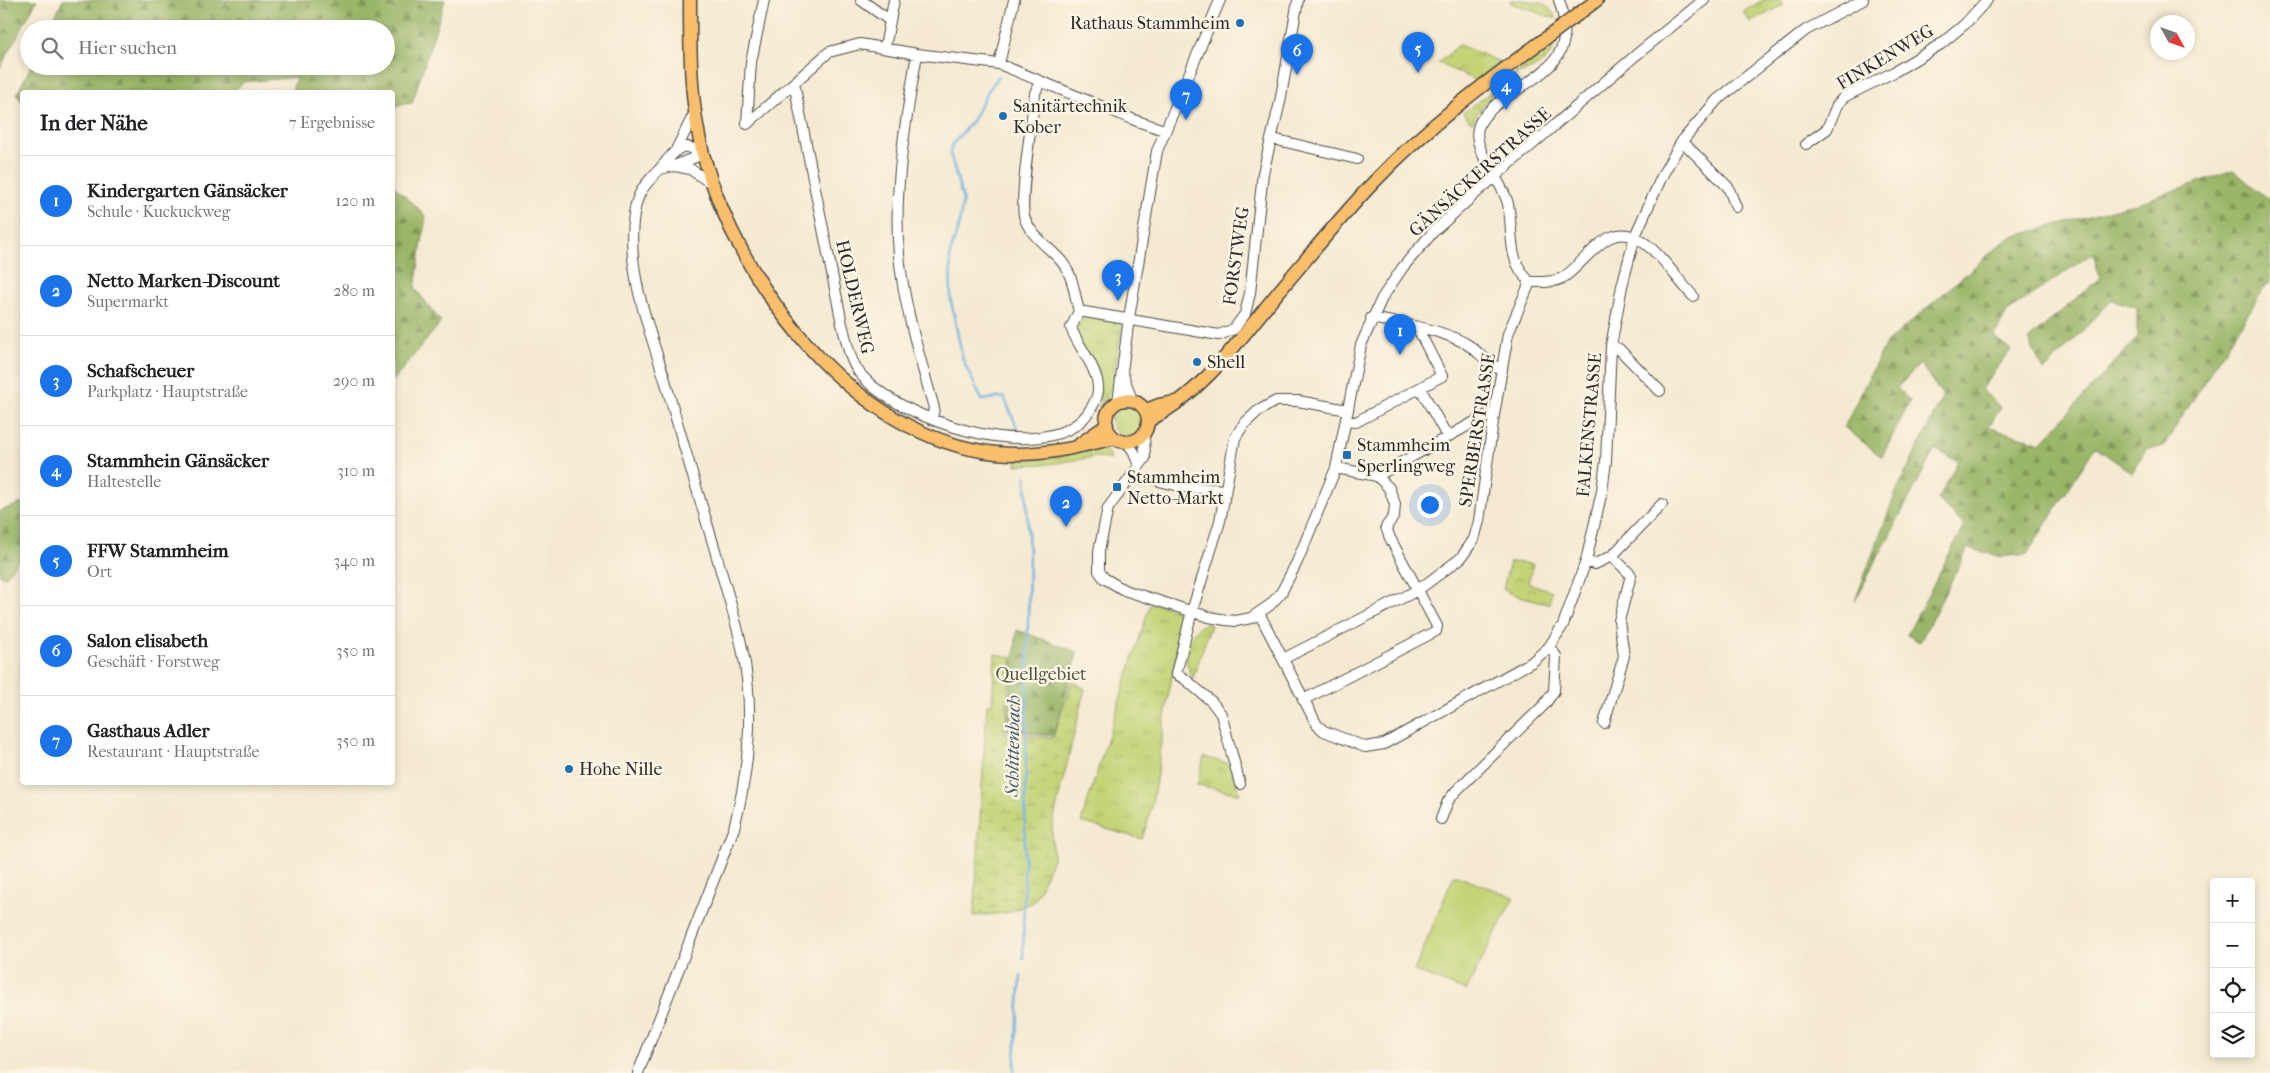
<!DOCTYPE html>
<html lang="de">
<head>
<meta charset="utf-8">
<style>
  :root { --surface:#fff; --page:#f6f6f6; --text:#202124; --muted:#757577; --line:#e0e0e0; --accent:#1a73e8 }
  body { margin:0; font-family:"IM FELL French Canon",serif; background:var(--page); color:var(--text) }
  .controls { position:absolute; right:15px; bottom:15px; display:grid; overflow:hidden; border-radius:5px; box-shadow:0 2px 8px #0003 }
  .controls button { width:45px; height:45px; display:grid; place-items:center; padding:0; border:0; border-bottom:1px solid var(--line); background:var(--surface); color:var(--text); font:25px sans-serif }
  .compass { position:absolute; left:2150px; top:15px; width:45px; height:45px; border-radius:50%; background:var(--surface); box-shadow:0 2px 8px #0003; rotate:130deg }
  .you { position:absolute; left:1429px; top:504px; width:18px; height:18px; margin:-12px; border:4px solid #fff; border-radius:50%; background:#1a73e8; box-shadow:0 0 0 8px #1a73e833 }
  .badge { display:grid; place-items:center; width:32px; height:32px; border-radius:50%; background:var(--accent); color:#fff; font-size:16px; font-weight:700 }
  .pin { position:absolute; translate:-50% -41px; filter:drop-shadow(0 1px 2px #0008) }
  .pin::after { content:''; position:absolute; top:26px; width:18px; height:15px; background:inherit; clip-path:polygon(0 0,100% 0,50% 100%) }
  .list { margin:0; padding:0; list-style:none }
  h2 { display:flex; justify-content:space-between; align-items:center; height:65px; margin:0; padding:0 20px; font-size:21px }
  h2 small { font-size:16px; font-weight:400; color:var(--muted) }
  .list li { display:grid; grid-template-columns:32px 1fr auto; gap:15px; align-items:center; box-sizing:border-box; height:90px; padding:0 20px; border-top:1px solid var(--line) }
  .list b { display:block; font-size:19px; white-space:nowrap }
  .list p { margin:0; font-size:16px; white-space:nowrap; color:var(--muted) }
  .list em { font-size:16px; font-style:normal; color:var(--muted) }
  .icon { flex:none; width:28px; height:28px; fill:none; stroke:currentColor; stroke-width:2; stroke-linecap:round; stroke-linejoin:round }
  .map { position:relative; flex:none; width:2270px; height:1073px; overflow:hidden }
  .search { position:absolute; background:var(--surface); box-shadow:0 2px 8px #0003; left:20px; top:20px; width:375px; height:55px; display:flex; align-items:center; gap:12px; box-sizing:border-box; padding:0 18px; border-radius:28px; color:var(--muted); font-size:19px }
  .panel { position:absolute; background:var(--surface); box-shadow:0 2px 8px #0003; left:20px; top:90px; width:375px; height:695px; border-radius:5px }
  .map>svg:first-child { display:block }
</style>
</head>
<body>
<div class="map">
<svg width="2270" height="1073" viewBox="0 0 2270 1073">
  <defs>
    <pattern id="grass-tufts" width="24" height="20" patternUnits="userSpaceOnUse" patternTransform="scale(1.25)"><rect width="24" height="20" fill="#c3d477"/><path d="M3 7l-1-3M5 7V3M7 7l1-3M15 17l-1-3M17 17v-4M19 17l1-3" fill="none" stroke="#a8b667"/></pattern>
    <pattern id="forest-firs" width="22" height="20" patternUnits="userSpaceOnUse" patternTransform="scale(1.25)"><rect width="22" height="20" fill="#9ab668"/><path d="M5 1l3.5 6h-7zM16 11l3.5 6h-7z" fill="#7e9456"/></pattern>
    <pattern id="wetland-marsh" width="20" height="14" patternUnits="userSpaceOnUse" patternTransform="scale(1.25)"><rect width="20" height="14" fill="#c3d477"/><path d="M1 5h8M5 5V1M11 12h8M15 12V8" fill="none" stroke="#a8b667"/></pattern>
    <pattern id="park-crowns" width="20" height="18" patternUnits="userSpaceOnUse" patternTransform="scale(1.25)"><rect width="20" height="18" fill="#c3d477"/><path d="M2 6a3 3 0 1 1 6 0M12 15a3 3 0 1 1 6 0" fill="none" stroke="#a8b667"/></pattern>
  </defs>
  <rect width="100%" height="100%" fill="#fcf5e5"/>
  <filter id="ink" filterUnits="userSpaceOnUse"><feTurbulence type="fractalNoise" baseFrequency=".02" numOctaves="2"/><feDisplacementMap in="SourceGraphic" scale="10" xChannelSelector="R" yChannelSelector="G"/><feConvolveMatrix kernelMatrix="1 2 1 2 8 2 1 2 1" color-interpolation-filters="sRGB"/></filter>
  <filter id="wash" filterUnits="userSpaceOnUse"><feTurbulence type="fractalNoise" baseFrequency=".0096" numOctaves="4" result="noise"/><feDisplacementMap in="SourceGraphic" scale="20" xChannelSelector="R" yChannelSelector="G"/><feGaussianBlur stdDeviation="1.12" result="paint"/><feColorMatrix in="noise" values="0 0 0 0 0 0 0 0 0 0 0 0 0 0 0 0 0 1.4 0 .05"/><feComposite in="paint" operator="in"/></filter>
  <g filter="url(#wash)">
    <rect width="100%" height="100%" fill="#f5ead1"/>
    <path fill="url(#grass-tufts)" stroke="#778051" d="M1510,0C1532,0 1548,0 1556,19L1511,3Z
      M1556,42C1548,62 1542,63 1524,72C1502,81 1482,102 1472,123L1463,113Z
      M1459,45L1500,62L1477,81L1438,63Z
      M1092,316L1120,321L1122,326L1112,385L1101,409H1099L1100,399L1076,330L1084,317Z
      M1098,445L1109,454L1111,460L1097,457L1049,464L1016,465V459C1045,461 1071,455 1098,445Z
      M1154,603L1175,610L1183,622C1174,660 1168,698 1162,737C1157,771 1154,807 1142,839L1081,822L1150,605Z
      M1204,624L1211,625L1193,678C1181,660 1185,635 1204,624Z
      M1204,757L1230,764L1240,794L1197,785Z"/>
    <path fill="url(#forest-firs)" stroke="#62704a" fill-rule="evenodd" d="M0,0H37L0,68Z
      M63,0H445L412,103L393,106L392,92H292L296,77L243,82L234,92H22V102L17,94L31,66H386V29H49Z
      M2233,170L2270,201V284H2267L2163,447L2146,449L2132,473L2095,447L2027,554L2002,557L1968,548L1920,642L1907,635L1964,526L1938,499L1958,462L1935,449L1855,601L1896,492L1943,396L1920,364L1897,388L1910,401L1882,457L1844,427L1886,343L2008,238L2141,202ZM2093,253L2100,278L2028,340L2044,371L2112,300L2137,307V338L2041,443L1988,427L2001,408L1981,389L2011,350L1994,337L2007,312Z
      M393,185L426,216L415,288L441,322L393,381Z
      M22,503V556L5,577L0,575V511Z
      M1017,630L1078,652L1053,736L1006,730Z"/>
    <path fill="url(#wetland-marsh)" stroke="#778051" d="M995,654L1012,657L1004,733L1053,738L1072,681L1085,689L1052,826L1053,859L1034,902L1007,913L974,916L987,704H992Z"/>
    <path fill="url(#park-crowns)" stroke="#778051" d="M1763,0H1780L1784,5L1750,22L1743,12Z
      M1510,562L1533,564L1528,583L1552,591L1549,604L1509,593L1503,589Z"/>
    <path fill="#c3d477" stroke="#778051" d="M1111 420a16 16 0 1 1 32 0a16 16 0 1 1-32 0Z
      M1454,875L1514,897L1466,991L1414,971Z"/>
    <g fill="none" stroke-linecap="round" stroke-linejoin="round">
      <path stroke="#6cb0e1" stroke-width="2.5" d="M999,76L988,91L972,121L952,145L950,153L963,200L959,225L950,254L951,301L963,360L982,400L1004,397L1019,432
        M1023,958L1029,558L1026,476
        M1014,1073L1021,975"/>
    </g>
  </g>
  <g filter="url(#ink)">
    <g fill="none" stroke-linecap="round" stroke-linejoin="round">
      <defs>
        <path id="minor" d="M861,0L889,20
          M1559,0C1580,63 1539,72 1497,104C1490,110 1480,118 1478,128C1472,151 1503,181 1508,204C1514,234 1506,259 1530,282C1541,282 1554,283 1564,277C1589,260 1609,217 1643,242C1662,255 1677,279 1693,296
          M885,47L894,0
          M917,54C906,120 893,188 899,255C904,307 920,358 934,408L932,418
          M999,64L1014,0
          M1040,82L1035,93C1033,117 1018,202 1025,219C1031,236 1050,248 1062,262C1074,277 1074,294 1079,311
          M794,83L842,324C847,341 849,362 862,376C901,420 1034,464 1082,420C1089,413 1097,401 1098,390C1099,369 1078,347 1071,328L1079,311
          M747,124L829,52L860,44L917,54L999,64L1137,121L1164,130
          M747,124L751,62L764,0
          M1273,139L1357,159
          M1682,141L1728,187L1736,207
          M1806,144L1827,129L1837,105L1844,97L1894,72L1941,44L1965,24L1987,0
          M677,148L695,112
          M675,166L690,169L714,185
          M660,169L674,166L703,154
          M1079,311L1219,335L1234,329L1245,314L1250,293L1263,173L1280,102L1298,0
          M1371,318C1402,324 1437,328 1465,343C1479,351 1487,364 1502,370
          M1611,346L1619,349L1660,391
          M1122,372L1132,400
          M1420,388L1447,436
          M1118,402L1129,318L1157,151L1220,0
          M1346,421L1356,422L1442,376L1420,333L1421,328
          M1144,434L1145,458L1108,508L1099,551V571L1104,578L1124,590L1209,617L1226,620L1236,621L1251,618L1270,605L1281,593L1297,562L1336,468L1361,345L1382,298L1403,267L1433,232L1476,193L1636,55L1704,0
          M1127,442L1134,452L1139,466
          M1377,476L1487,415H1494
          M1159,481L1184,487L1225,490
          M1586,561L1595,564L1612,556L1662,504
          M1259,613L1317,725L1324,731L1365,747L1384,744L1532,662L1549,647L1563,625L1586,561L1602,491L1606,461L1611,346L1622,286L1635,236L1663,174L1682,141L1717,100L1806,30L1863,0
          M1283,659L1418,590L1461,558L1474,539L1479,521L1494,415L1508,334L1530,282
          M1303,700L1436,631L1437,626L1390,538L1386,527L1394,516L1395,504L1389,488L1377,476L1336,468
          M1604,723L1624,656L1619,621L1631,575L1612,556
          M1240,784L1221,714L1212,702L1185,679L1176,674L1192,611L1220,521L1235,438L1244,424L1258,411L1276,401H1298L1348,410
          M1441,819L1448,801L1456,791L1545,704L1554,691L1556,656L1549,647
          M638,1073L734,828C749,770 755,708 742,648C735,615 724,583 715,550C698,493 681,437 665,380C649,328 625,268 634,214C638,187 649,182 664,164C679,146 682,141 703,154"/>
        <path id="major" d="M690,0C690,51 690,104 703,154C738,284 853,438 996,453C1038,457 1075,448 1115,438
          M1577,15L1597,0
          M1106 421a21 21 0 1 1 42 0a21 21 0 1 1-42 0Z
          M1146,410L1159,405L1176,402
          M1148,421C1203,393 1238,341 1276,295C1308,257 1339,219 1373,183C1427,126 1490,79 1553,33
          M1080,444L1107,425"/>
      </defs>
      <use href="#minor" stroke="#494844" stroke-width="12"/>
      <use href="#major" stroke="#494844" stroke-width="15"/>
      <use href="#minor" stroke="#fff" stroke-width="10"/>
      <use href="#major" stroke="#f9bf6d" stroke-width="12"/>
      <defs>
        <path id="major-bridge" d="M1553,33L1577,15"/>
      </defs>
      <use href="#major-bridge" stroke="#494844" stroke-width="15" stroke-linecap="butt"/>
      <use href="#major-bridge" stroke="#f9bf6d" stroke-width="12"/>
    </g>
  </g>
  <g fill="#1f6fb2" stroke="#fcf5e5" stroke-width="2">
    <circle cx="1240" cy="23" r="5"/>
    <circle cx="1003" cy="116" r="5"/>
    <circle cx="1197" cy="362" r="5"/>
    <rect x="1342" y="450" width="10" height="10" rx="2.5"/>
    <rect x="1112" y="482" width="10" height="10" rx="2.5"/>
    <circle cx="569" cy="769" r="5"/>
  </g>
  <g text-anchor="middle" stroke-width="5" stroke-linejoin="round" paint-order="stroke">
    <g font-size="18" fill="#2b2b2b" stroke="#fcf5e5" text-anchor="start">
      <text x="1230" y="29" text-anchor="end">Rathaus Stammheim</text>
      <text x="1013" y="112">Sanitärtechnik<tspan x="1013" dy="21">Kober</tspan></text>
      <text x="1207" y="368">Shell</text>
      <text x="1357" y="451">Stammheim<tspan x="1357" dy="21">Sperlingweg</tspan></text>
      <text x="1127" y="483">Stammheim<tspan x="1127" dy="21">Netto-Markt</tspan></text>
      <text x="579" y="775">Hohe Nille</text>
    </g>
    <g font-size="18" fill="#2b2b2b" stroke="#fcf5e5">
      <text transform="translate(1885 57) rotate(-31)" y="6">FINKENWEG</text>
      <text transform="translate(1480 172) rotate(-42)" y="6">GÄNSÄCKERSTRASSE</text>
      <text transform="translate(1236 256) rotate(-82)" y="6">FORSTWEG</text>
      <text transform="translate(855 297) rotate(77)" y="6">HOLDERWEG</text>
      <text transform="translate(1589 425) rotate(-85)" y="6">FALKENSTRASSE</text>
      <text transform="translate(1477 430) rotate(-81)" y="6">SPERBERSTRASSE</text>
    </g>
    <g font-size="18" fill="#51553e" stroke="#fcf5e5">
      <text x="1041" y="680">Quellgebiet</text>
    </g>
    <g font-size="19" font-style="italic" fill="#425a6b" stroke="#fcf5e5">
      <text transform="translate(1012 746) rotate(-89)" y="7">Schlittenbach</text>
    </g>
  </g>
</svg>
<div class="controls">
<button>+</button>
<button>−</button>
<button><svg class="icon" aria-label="locate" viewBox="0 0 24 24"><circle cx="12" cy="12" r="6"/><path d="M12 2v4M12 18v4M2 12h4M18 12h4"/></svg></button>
<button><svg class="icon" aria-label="layers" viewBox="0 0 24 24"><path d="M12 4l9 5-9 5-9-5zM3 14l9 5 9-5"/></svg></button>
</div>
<svg class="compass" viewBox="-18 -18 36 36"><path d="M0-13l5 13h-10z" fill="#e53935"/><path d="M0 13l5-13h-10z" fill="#757577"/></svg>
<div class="you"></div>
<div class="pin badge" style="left:1400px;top:355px">1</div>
<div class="pin badge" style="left:1066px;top:527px">2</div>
<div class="pin badge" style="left:1118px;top:301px">3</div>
<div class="pin badge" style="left:1506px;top:110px">4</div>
<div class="pin badge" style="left:1418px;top:73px">5</div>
<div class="pin badge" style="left:1297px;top:75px">6</div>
<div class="pin badge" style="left:1186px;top:120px">7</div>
<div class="search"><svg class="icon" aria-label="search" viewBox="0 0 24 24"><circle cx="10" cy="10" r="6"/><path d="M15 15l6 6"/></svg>Hier suchen</div>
<section class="panel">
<h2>In der Nähe<small>7 Ergebnisse</small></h2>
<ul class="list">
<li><span class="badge">1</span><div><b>Kindergarten Gänsäcker</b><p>Schule · Kuckuckweg</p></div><em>120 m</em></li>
<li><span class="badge">2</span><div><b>Netto Marken-Discount</b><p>Supermarkt</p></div><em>280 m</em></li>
<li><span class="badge">3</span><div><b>Schafscheuer</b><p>Parkplatz · Hauptstraße</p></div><em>290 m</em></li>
<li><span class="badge">4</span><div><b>Stammhein Gänsäcker</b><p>Haltestelle</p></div><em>310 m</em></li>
<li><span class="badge">5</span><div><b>FFW Stammheim</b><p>Ort</p></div><em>340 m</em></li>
<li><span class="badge">6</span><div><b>Salon elisabeth</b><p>Geschäft · Forstweg</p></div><em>350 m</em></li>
<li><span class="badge">7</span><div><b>Gasthaus Adler</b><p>Restaurant · Hauptstraße</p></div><em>350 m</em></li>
</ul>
</section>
</div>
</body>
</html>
